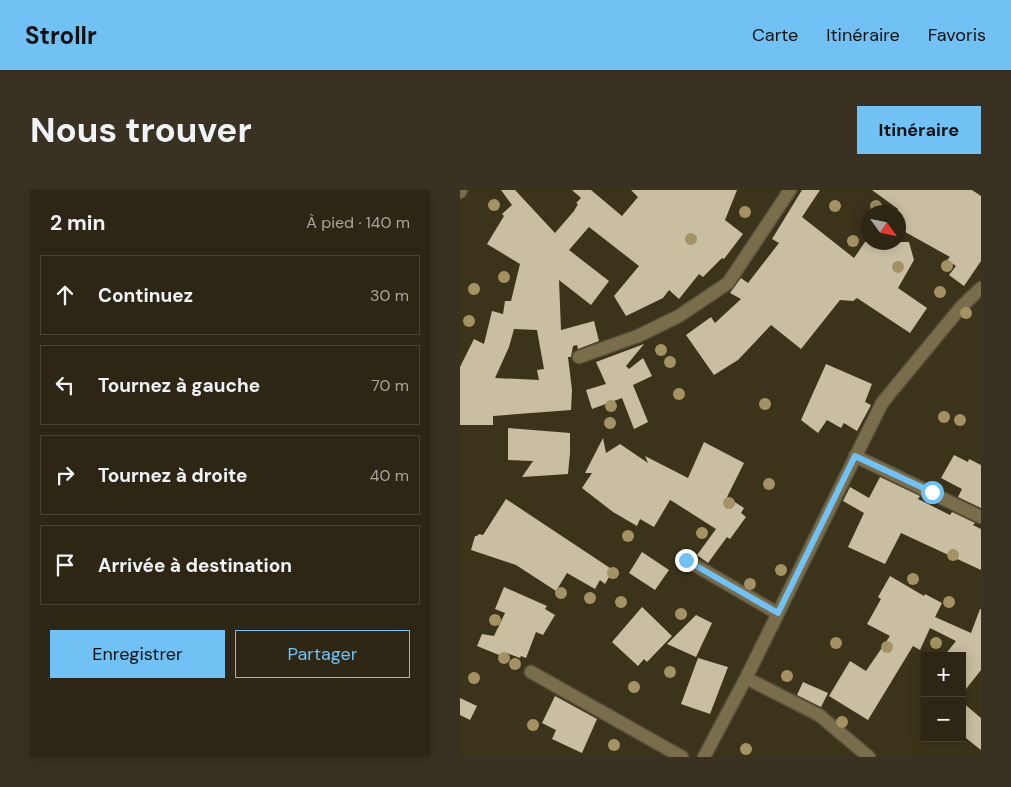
<!DOCTYPE html>
<html lang="fr">
<head>
<meta charset="utf-8">
<style>
  :root { --surface:#2d2614; --page:#393222; --text:#f1f3f6; --muted:#a7a5a0; --line:#484334; --accent:#71c1f5 }
  body { margin:0; font-family:"DM Sans",sans-serif; background:var(--page); color:var(--text) }
  .controls { position:absolute; right:15px; bottom:15px; display:grid; overflow:hidden; border-radius:0px; box-shadow:0 2px 12px #0003 }
  .controls button { width:45px; height:45px; display:grid; place-items:center; padding:0; border:0; border-bottom:1px solid var(--line); background:var(--surface); color:var(--text); font:25px sans-serif }
  .compass { position:absolute; left:401px; top:15px; width:45px; height:45px; border-radius:50%; background:var(--surface); box-shadow:0 2px 12px #0003; rotate:123deg }
  .stop { position:absolute; width:15px; height:15px; margin:-11px; border:4px solid #71c1f5; border-radius:50%; background:#fff }
  .stop.end { background:#71c1f5; border-color:#fff; box-shadow:0 1px 5px #0008 }
  .list { margin:0; padding:0; list-style:none }
  h2 { display:flex; justify-content:space-between; align-items:center; height:65px; margin:0; padding:0 20px; font-size:21px }
  h2 small { font-size:16px; font-weight:400; color:var(--muted) }
  .list li { display:grid; grid-template-columns:32px 1fr auto; gap:15px; align-items:center; box-sizing:border-box; height:80px; margin:0 10px 10px; padding:0 10px; border:1px solid var(--line); border-radius:0px }
  .list b { display:block; font-size:19px; white-space:nowrap }
  .list em { font-size:16px; font-style:normal; color:var(--muted) }
  .actions { display:flex; gap:10px; padding:15px 20px }
  .actions a { flex:1; padding:11px 0; border:1px solid var(--accent); border-radius:0px; text-align:center; font-size:18px; color:var(--accent) }
  .actions .main { background:var(--accent); color:#111 }
  .icon { flex:none; width:28px; height:28px; fill:none; stroke:currentColor; stroke-width:2; stroke-linecap:round; stroke-linejoin:round }
  .map { position:relative; flex:none; width:521px; height:567px; overflow:hidden; border-radius:0px }
  header { display:flex; align-items:center; gap:30px; box-sizing:border-box; height:70px; padding:0 25px; background:var(--accent); color:#111 }
  header strong { font-size:24px }
  nav { display:flex; gap:28px; margin-inline-start:auto; font-size:18px }
  .intro { display:flex; align-items:center; justify-content:space-between; box-sizing:border-box; height:120px; padding:0 30px }
  h1 { margin:0; font-size:35px }
  .button { padding:12px 22px; border-radius:0px; background:var(--accent); color:#111; font-size:18px; font-weight:700 }
  main { display:flex; gap:30px; padding:0 30px }
  aside { flex:1; background:var(--surface); border-radius:0px; box-shadow:0 2px 12px #0003 }
  .map>svg:first-child { display:block }
</style>
</head>
<body>
<header>
<strong>Strollr</strong>
<nav><a>Carte</a><a>Itinéraire</a><a>Favoris</a></nav>
</header>
<div class="intro"><h1>Nous trouver</h1><a class="button">Itinéraire</a></div>
<main>
<aside>
<h2>2 min<small>À pied · 140 m</small></h2>
<ul class="list">
<li><svg class="icon" aria-label="ahead" viewBox="0 0 24 24"><path d="M12 20V5M6 11l6-6 6 6"/></svg><div><b>Continuez</b></div><em>30 m</em></li>
<li><svg class="icon" aria-label="left" viewBox="0 0 24 24"><path d="M17 20v-9H6M10 6l-5 5 5 5"/></svg><div><b>Tournez à gauche</b></div><em>70 m</em></li>
<li><svg class="icon" aria-label="right" viewBox="0 0 24 24"><path d="M7 20v-9h11M14 6l5 5-5 5"/></svg><div><b>Tournez à droite</b></div><em>40 m</em></li>
<li><svg class="icon" aria-label="arrive" viewBox="0 0 24 24"><path d="M6 21V4h12l-3 4 3 4H6"/></svg><div><b>Arrivée à destination</b></div></li>
</ul>
<div class="actions"><a class="main">Enregistrer</a><a>Partager</a></div>
</aside>
<div class="map">
<svg width="521" height="567" viewBox="0 0 521 567">
  <rect width="100%" height="100%" fill="#3c331b"/>
  <path fill="#c9bea2" fill-rule="evenodd" d="M41,0H55L95,43L114,21L118,14L116,13L121,8L112,0H131L162,26L178,7L171,0H277L265,30L283,44L264,69L262,68L243,87L239,84L219,109L209,100L203,108L166,126L154,106L179,76L129,37L109,60L149,91L131,115L99,90L101,140L134,131L139,151L118,159L117,155L113,156L111,167H108L112,200L111,220L33,226V235H0V177L14,149L24,154L32,121L43,124L45,111H51L60,74L27,54L44,26L42,24L52,15ZM54,139L77,140L84,179L77,180L79,190L35,188L49,157Z
    M342,0H360L342,27L394,68L405,52H449L454,70L438,98L467,118L450,143L397,108L393,111L380,110L341,159L311,135L278,170L254,185L226,145L251,127L255,133L281,109L270,103L281,88L288,93L319,53L312,49Z
    M412,0H512L521,6V71L504,96L489,85L496,76L487,70L490,67L438,38V19Z
    M184,154L166,176L169,179L183,168L192,186L173,195L188,232L174,239L162,208L132,219L126,200L146,194L136,172Z
    M366,174L412,194L405,212L411,215L397,241L384,233L381,238L367,230L358,243L341,230Z
    M48,238L110,243V263L108,284L62,287L73,271L48,270Z
    M143,248L146,263L160,254L188,273L185,266L228,288L244,252L284,273L267,307L284,318L281,323L286,327L270,349L267,347L248,373L237,365L256,339L212,311L210,310L194,337L180,329L177,336L153,322L122,298L132,283H125Z
    M494,265L508,272L509,269L521,275V318L498,307L502,299L481,288Z
    M420,287L460,306L458,309L490,325L492,322L515,333L513,335L521,339V380L441,343L425,374L388,357L404,323L383,311L390,297L409,308Z
    M46,309L153,380L145,394L140,390L135,399L107,383L96,401L56,375L11,360L15,346H17L19,344L23,345Z
    M182,362L209,380L195,400L169,383Z
    M430,386L464,406L465,404L482,413L475,427L511,443L520,419H521V480L502,504V466H484L496,451L470,438L460,460L453,456L408,530L369,506L390,471L406,481L430,446L407,434L421,409L418,407Z
    M44,397L87,416L85,419L95,425L83,445L76,442L66,468L61,466L60,468L47,463L44,467L17,456L22,444L34,446L45,423L35,419Z
    M182,417L212,446L187,472L184,469L178,476L152,452Z
    M236,425L252,433L236,467L207,454Z
    M238,468L268,477L250,524L221,514Z
    M343,492L368,503L361,517L337,505Z
    M95,506L137,529L122,563L92,549L96,540L82,533Z
    M0,508L17,516L10,530L0,525Z
    M502,512L521,528V560L502,545Z"/>
  <g fill="none" stroke-linecap="round" stroke-linejoin="round">
    <defs>
      <path id="minor" d="M0,2L1,0
        M119,167L178,146L219,126L268,93L330,0
        M395,266L521,327
        M226,370L317,423
        M71,482L222,567
        M286,488L359,525L409,567
        M244,567L286,488L422,213L501,117L521,98"/>
    </defs>
    <use href="#minor" stroke="#585039" stroke-width="15"/>
    <use href="#minor" stroke="#7a6d4c" stroke-width="12"/>
  </g>
  <g fill="#a49264">
    <circle cx="34" cy="15" r="6"/>
    <circle cx="375" cy="16" r="6"/>
    <circle cx="416" cy="16" r="6"/>
    <circle cx="285" cy="22" r="6"/>
    <circle cx="231" cy="49" r="6"/>
    <circle cx="393" cy="51" r="6"/>
    <circle cx="487" cy="76" r="6"/>
    <circle cx="438" cy="77" r="6"/>
    <circle cx="44" cy="87" r="6"/>
    <circle cx="14" cy="99" r="6"/>
    <circle cx="480" cy="102" r="6"/>
    <circle cx="506" cy="123" r="6"/>
    <circle cx="9" cy="131" r="6"/>
    <circle cx="201" cy="160" r="6"/>
    <circle cx="210" cy="172" r="6"/>
    <circle cx="219" cy="204" r="6"/>
    <circle cx="305" cy="214" r="6"/>
    <circle cx="151" cy="216" r="6"/>
    <circle cx="484" cy="227" r="6"/>
    <circle cx="500" cy="230" r="6"/>
    <circle cx="150" cy="233" r="6"/>
    <circle cx="309" cy="294" r="6"/>
    <circle cx="269" cy="313" r="6"/>
    <circle cx="242" cy="343" r="6"/>
    <circle cx="168" cy="346" r="6"/>
    <circle cx="493" cy="365" r="6"/>
    <circle cx="321" cy="380" r="6"/>
    <circle cx="153" cy="383" r="6"/>
    <circle cx="453" cy="389" r="6"/>
    <circle cx="290" cy="394" r="6"/>
    <circle cx="101" cy="403" r="6"/>
    <circle cx="130" cy="408" r="6"/>
    <circle cx="161" cy="412" r="6"/>
    <circle cx="489" cy="412" r="6"/>
    <circle cx="221" cy="424" r="6"/>
    <circle cx="35" cy="430" r="6"/>
    <circle cx="376" cy="453" r="6"/>
    <circle cx="476" cy="453" r="6"/>
    <circle cx="427" cy="457" r="6"/>
    <circle cx="44" cy="468" r="6"/>
    <circle cx="55" cy="474" r="6"/>
    <circle cx="210" cy="482" r="6"/>
    <circle cx="327" cy="486" r="6"/>
    <circle cx="14" cy="488" r="6"/>
    <circle cx="174" cy="497" r="6"/>
    <circle cx="382" cy="532" r="6"/>
    <circle cx="73" cy="535" r="6"/>
    <circle cx="154" cy="555" r="6"/>
    <circle cx="286" cy="559" r="6"/>
  </g>
  <g fill="none" stroke-linecap="round" stroke-linejoin="round">
    <path stroke="#71c1f5" stroke-width="6" d="M226,370L318,423L395,266L472,302"/>
  </g>
</svg>
<div class="controls">
<button>+</button>
<button>−</button>
</div>
<svg class="compass" viewBox="-18 -18 36 36"><path d="M0-13l5 13h-10z" fill="#e53935"/><path d="M0 13l5-13h-10z" fill="#a7a5a0"/></svg>
<div class="stop" style="left:472px;top:302px"></div>
<div class="stop end" style="left:226px;top:370px"></div>
</div>
</main>
</body>
</html>
